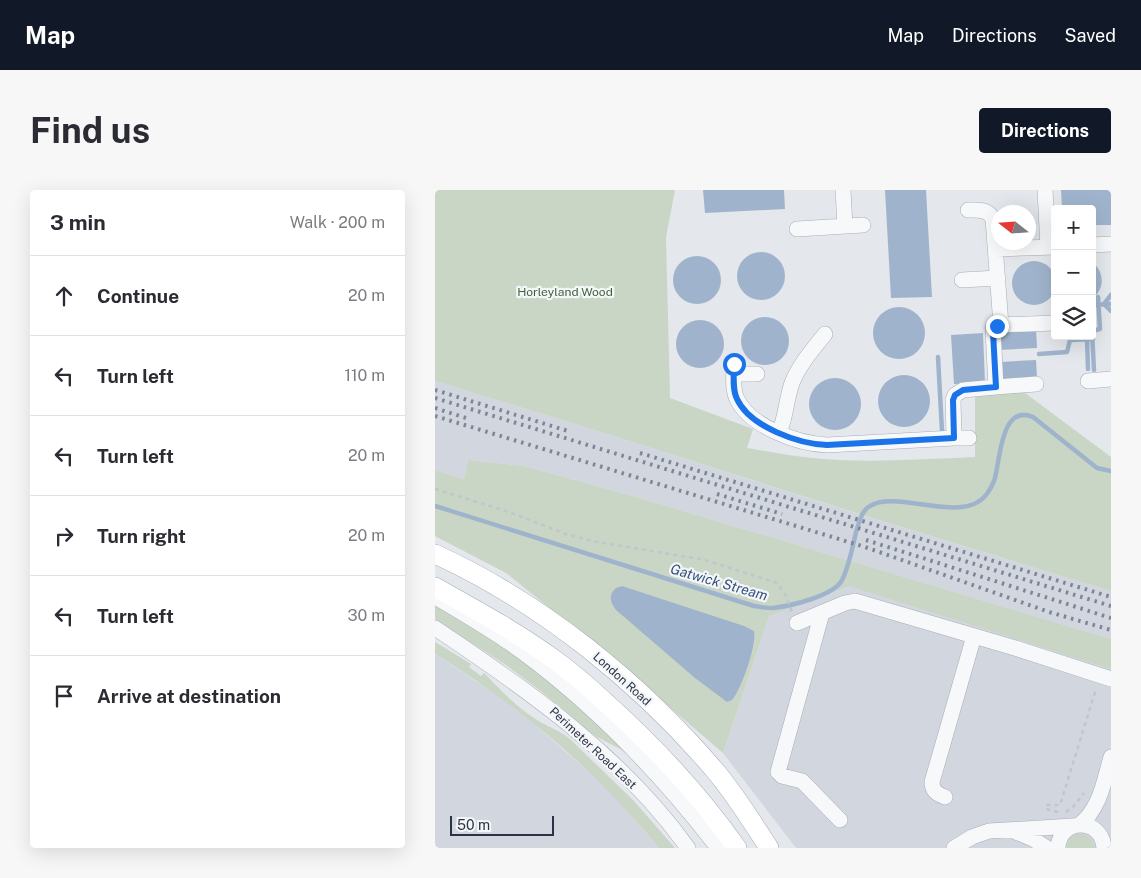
<!DOCTYPE html>
<html lang="en">
<head>
<meta charset="utf-8">
<style>
  :root { --surface:#fff; --page:#f7f7f7; --text:#2b2b33; --muted:#7c7c81; --line:#e1e1e2; --accent:#111827 }
  body { margin:0; font-family:"Public Sans",sans-serif; background:var(--page); color:var(--text) }
  .controls { position:absolute; right:15px; top:15px; display:grid; overflow:hidden; border-radius:5px; box-shadow:0 5px 20px #0002 }
  .controls button { width:45px; height:45px; display:grid; place-items:center; padding:0; border:0; border-bottom:1px solid var(--line); background:var(--surface); color:var(--text); font:25px sans-serif }
  .compass { position:absolute; left:556px; top:15px; width:45px; height:45px; border-radius:50%; background:var(--surface); box-shadow:0 5px 20px #0002; rotate:287deg }
  .scale { position:absolute; left:15px; bottom:12px; width:104px; box-sizing:border-box; padding-left:5px; border:2px solid #2b3445; border-top:0; font-size:14px; line-height:18px; white-space:nowrap; color:#2b3445; -webkit-text-stroke:4px #f4f6f9; paint-order:stroke }
  .stop { position:absolute; width:15px; height:15px; margin:-11px; border:4px solid #1a73e8; border-radius:50%; background:#fff }
  .stop.end { background:#1a73e8; border-color:#fff; box-shadow:0 1px 5px #0008 }
  .list { margin:0; padding:0; list-style:none }
  h2 { display:flex; justify-content:space-between; align-items:center; height:65px; margin:0; padding:0 20px; font-size:21px }
  h2 small { font-size:16px; font-weight:400; color:var(--muted) }
  .list li { display:grid; grid-template-columns:32px 1fr auto; gap:15px; align-items:center; box-sizing:border-box; height:80px; padding:0 20px; border-top:1px solid var(--line) }
  .list b { display:block; font-size:19px; white-space:nowrap }
  .list em { font-size:16px; font-style:normal; color:var(--muted) }
  .icon { flex:none; width:28px; height:28px; fill:none; stroke:currentColor; stroke-width:2; stroke-linecap:round; stroke-linejoin:round }
  .map { position:relative; flex:none; width:676px; height:658px; overflow:hidden; border-radius:5px }
  header { display:flex; align-items:center; gap:30px; box-sizing:border-box; height:70px; padding:0 25px; background:var(--accent); color:#fff }
  header strong { font-size:24px }
  nav { display:flex; gap:28px; margin-inline-start:auto; font-size:18px }
  .intro { display:flex; align-items:center; justify-content:space-between; box-sizing:border-box; height:120px; padding:0 30px }
  h1 { margin:0; font-size:35px }
  .button { padding:12px 22px; border-radius:5px; background:var(--accent); color:#fff; font-size:18px; font-weight:700 }
  main { display:flex; gap:30px; padding:0 30px }
  aside { flex:1; background:var(--surface); border-radius:5px; box-shadow:0 5px 20px #0002 }
  .map>svg:first-child { display:block }
</style>
</head>
<body>
<header>
<strong>Map</strong>
<nav><a>Map</a><a>Directions</a><a>Saved</a></nav>
</header>
<div class="intro"><h1>Find us</h1><a class="button">Directions</a></div>
<main>
<aside>
<h2>3 min<small>Walk · 200 m</small></h2>
<ul class="list">
<li><svg class="icon" aria-label="ahead" viewBox="0 0 24 24"><path d="M12 20V5M6 11l6-6 6 6"/></svg><div><b>Continue</b></div><em>20 m</em></li>
<li><svg class="icon" aria-label="left" viewBox="0 0 24 24"><path d="M17 20v-9H6M10 6l-5 5 5 5"/></svg><div><b>Turn left</b></div><em>110 m</em></li>
<li><svg class="icon" aria-label="left" viewBox="0 0 24 24"><path d="M17 20v-9H6M10 6l-5 5 5 5"/></svg><div><b>Turn left</b></div><em>20 m</em></li>
<li><svg class="icon" aria-label="right" viewBox="0 0 24 24"><path d="M7 20v-9h11M14 6l5 5-5 5"/></svg><div><b>Turn right</b></div><em>20 m</em></li>
<li><svg class="icon" aria-label="left" viewBox="0 0 24 24"><path d="M17 20v-9H6M10 6l-5 5 5 5"/></svg><div><b>Turn left</b></div><em>30 m</em></li>
<li><svg class="icon" aria-label="arrive" viewBox="0 0 24 24"><path d="M6 21V4h12l-3 4 3 4H6"/></svg><div><b>Arrive at destination</b></div></li>
</ul>
</aside>
<div class="map">
<svg width="676" height="658" viewBox="0 0 676 658">
  <rect width="100%" height="100%" fill="#e4e7ec"/>
  <path fill="#d2d6de" d="M0,191L131,231L420,323L676,401V449L208,309L89,276L33,270L29,289L0,280Z
    M417,391L676,472V658H361L288,563L334,426Z
    M0,464L68,509L95,530L176,602L224,658H0Z"/>
  <path fill="#c9d6c5" d="M0,0H240L231,47L235,208L318,239L312,258C337,262 362,267 388,269C438,273 490,269 540,267V204L586,200L676,267V401L437,328L131,231L0,191Z
    M33,270L89,276L208,309L676,449V479L414,396L334,426L288,563L195,483L71,383L0,346V280L29,289Z
    M0,410L106,480L207,576L189,561L162,547L103,499L71,475L0,429Z
    M0,452L36,474L34,477L46,486L49,483C66,500 81,517 102,530C113,537 126,541 136,550L199,611L240,658H224C160,580 86,517 0,464Z
    M642,644C651,643 658,648 660,658H631L634,649Z"/>
  <path fill="#9fb4cc" d="M268,0H349L350,19L270,23Z
    M450,0H491L497,107L456,108Z
    M626,0H676V35H657V19H627Z
    M302 86a24 24 0 1 1 48 0a24 24 0 1 1-48 0Z
    M238 90a24 24 0 1 1 48 0a24 24 0 1 1-48 0Z
    M577 93a22 22 0 1 1 44 0a22 22 0 1 1-44 0Z
    M657,72C670,82 670,99 657,109Z
    M438 143a26 26 0 1 1 52 0a26 26 0 1 1-52 0Z
    M306 151a24 24 0 1 1 48 0a24 24 0 1 1-48 0Z
    M241 154a24 24 0 1 1 48 0a24 24 0 1 1-48 0Z
    M601,138L602,158L563,160L562,140Z
    M548,143L550,193L519,194L516,145Z
    M601,170L602,188L565,190V172Z
    M443 211a26 26 0 1 1 52 0a26 26 0 1 1-52 0Z
    M374 214a26 26 0 1 1 52 0a26 26 0 1 1-52 0Z
    M187,396L309,436L319,441C322,455 306,500 297,510L292,512L260,488L181,420C175,412 173,405 181,398Z"/>
  <g fill="none" stroke-linecap="round" stroke-linejoin="round">
    <path stroke="#9fb4cc" stroke-width="4.5" d="M594,33H598
      M676,105L669,114L676,121
      M659,115L676,114
      M657,141L665,139L663,107
      M657,142L659,180
      M652,148L653,179
      M604,164L632,162L635,150L658,149
      M503,167L507,241
      M0,316L319,416C325,417 332,418 338,418C355,416 399,406 407,390C413,379 418,356 421,342C424,334 426,321 435,316C461,299 528,335 551,305C555,300 558,294 560,288C565,270 566,213 598,227L662,278L676,281"/>
    <defs>
      <path id="minor" d="M408,0L410,36
        M610,0L613,57
        M533,20C544,20 553,19 558,29L566,135
        M362,39L428,35
        M657,55L676,54
        M561,59L620,57
        M527,90L563,88
        M299,174C299,185 297,199 302,209C315,237 364,254 392,255L519,248
        M299,184H322
        M653,191L676,189
        M601,194L561,197L558,139L565,135L620,133
        M344,243C351,227 351,210 357,193C364,175 378,159 390,144
        M534,248H519L518,210L520,205L528,200L561,197
        M2,408C31,425 60,442 86,461C162,517 226,584 283,658
        M387,423L343,582L347,586L367,591L405,630
        M362,433L410,413L420,411L580,458L676,489
        M0,438C93,500 187,566 253,658
        M510,607C502,604 497,601 497,592L539,446
        M644,635C665,619 669,591 676,567
        M581,642L598,649L612,658
        M519,658L537,647L554,641L638,636
        M623,658C624,628 667,627 669,658"/>
      <path id="major" d="M0,364C107,413 206,493 282,583C301,606 318,633 334,658
        M0,397C41,420 82,442 120,470C138,483 154,497 170,512C219,556 264,604 302,658"/>
    </defs>
    <use href="#minor" stroke="#a9aeb7" stroke-width="16"/>
    <use href="#major" stroke="#a3abb8" stroke-width="20"/>
    <path stroke="#c2c5cb" stroke-width="2.5" stroke-dasharray="4 4" stroke-linecap="butt" d="M0,299L71,321L131,344L157,351L270,370L342,393L351,406L357,422
      M623,622L611,619L612,615H625L661,499
      M631,622L638,617L649,603"/>
    <use href="#minor" stroke="#f7f8fa" stroke-width="15"/>
    <use href="#major" stroke="#fff" stroke-width="19"/>
    <path stroke="#7d8696" stroke-width="4" stroke-dasharray="2.5 5" stroke-linecap="butt" d="M0,200L133,241
      M0,208L676,416
      M0,218L31,228
      M0,226L430,357L614,422L676,440
      M205,263L676,407
      M282,304L347,324
      M431,350L676,428"/>
  </g>
  <g fill="none" stroke-linecap="round" stroke-linejoin="round">
    <path stroke="#1a73e8" stroke-width="6" d="M299,174C299,185 297,199 302,209C315,237 364,254 392,255L519,248L518,210L520,205L528,200L561,197L558,142L562,136"/>
  </g>
  <g text-anchor="middle" stroke-width="4.5" stroke-linejoin="round" paint-order="stroke">
    <g font-size="12" fill="#3f6138" stroke="#f4f6f9">
      <text x="130" y="106">Horleyland Wood</text>
    </g>
    <g font-size="12" fill="#2b3445" stroke="#f4f6f9">
      <text transform="translate(187 489) rotate(42)" y="4">London Road</text>
      <text transform="translate(158 558) rotate(43)" y="4">Perimeter Road East</text>
    </g>
    <g font-size="14" font-style="italic" fill="#34527a" stroke="#f4f6f9">
      <text transform="translate(284 392) rotate(16)" y="5">Gatwick Stream</text>
    </g>
  </g>
</svg>
<div class="controls">
<button>+</button>
<button>−</button>
<button><svg class="icon" aria-label="layers" viewBox="0 0 24 24"><path d="M12 4l9 5-9 5-9-5zM3 14l9 5 9-5"/></svg></button>
</div>
<svg class="compass" viewBox="-18 -18 36 36"><path d="M0-13l5 13h-10z" fill="#e53935"/><path d="M0 13l5-13h-10z" fill="#7c7c81"/></svg>
<div class="scale">50 m</div>
<div class="stop" style="left:299px;top:174px"></div>
<div class="stop end" style="left:562px;top:136px"></div>
</div>
</main>
</body>
</html>
